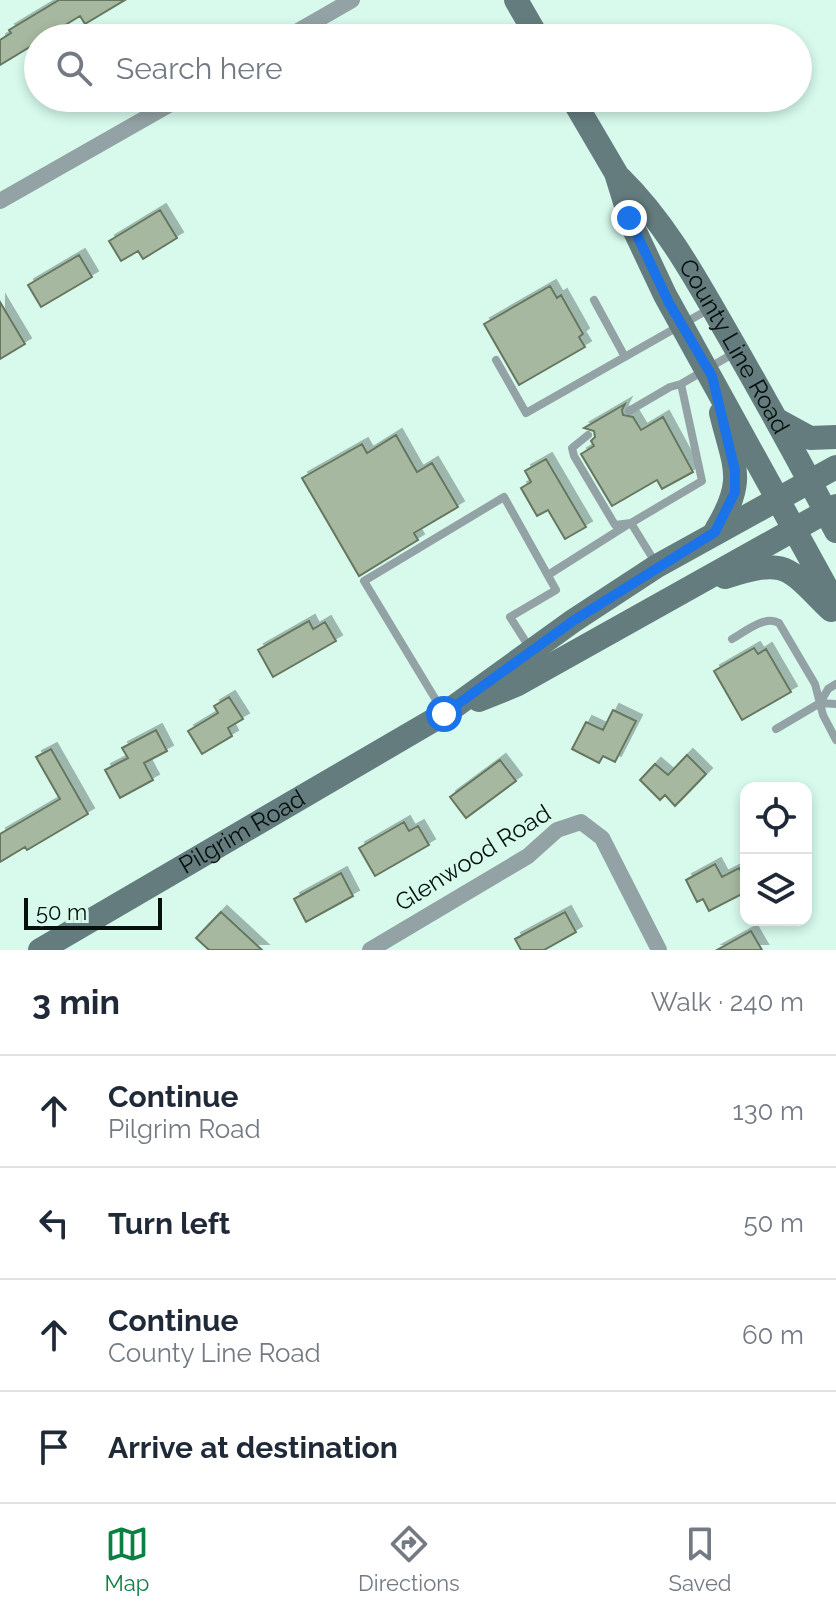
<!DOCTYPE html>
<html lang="en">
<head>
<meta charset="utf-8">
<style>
  :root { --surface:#fff; --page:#f6f6f7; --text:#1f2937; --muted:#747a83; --line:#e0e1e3; --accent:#0b8043 }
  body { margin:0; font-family:Raleway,sans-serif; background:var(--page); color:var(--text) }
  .controls { position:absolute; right:24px; bottom:24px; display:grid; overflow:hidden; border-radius:16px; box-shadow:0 4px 12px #0003 }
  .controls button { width:72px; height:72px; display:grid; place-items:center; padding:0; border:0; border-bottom:2px solid var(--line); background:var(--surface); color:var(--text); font:40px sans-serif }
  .scale { position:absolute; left:24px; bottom:20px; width:138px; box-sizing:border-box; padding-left:8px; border:4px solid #06110d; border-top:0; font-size:22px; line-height:28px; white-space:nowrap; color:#06110d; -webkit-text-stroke:6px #d7faed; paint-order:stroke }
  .stop { position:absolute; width:24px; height:24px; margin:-18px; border:6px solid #1a73e8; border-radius:50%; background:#fff }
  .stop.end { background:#1a73e8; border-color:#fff; box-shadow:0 2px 8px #0008 }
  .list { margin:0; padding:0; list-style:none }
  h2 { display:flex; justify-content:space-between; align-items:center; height:104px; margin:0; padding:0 32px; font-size:34px }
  h2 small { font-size:26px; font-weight:400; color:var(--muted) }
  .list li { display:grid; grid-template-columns:52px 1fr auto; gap:24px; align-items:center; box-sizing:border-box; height:112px; padding:0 32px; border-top:2px solid var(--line) }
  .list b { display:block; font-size:30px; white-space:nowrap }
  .list p { margin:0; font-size:26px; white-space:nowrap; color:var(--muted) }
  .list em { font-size:26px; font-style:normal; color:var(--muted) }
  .icon { flex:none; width:44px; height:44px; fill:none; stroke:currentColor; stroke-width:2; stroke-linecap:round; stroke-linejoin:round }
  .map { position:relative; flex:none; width:836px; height:950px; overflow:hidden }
  .search { position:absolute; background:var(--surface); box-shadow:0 4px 12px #0003; left:24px; right:24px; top:24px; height:88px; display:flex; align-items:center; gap:20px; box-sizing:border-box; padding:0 28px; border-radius:44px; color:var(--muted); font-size:30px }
  .sheet { height:552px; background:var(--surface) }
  nav { display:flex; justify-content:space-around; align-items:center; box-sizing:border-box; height:112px; border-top:2px solid var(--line); background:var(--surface); font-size:22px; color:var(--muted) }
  nav a { display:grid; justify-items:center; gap:4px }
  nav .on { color:var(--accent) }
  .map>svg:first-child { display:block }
</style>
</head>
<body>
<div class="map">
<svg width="836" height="950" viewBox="0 0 836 950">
  <defs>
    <filter id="shadow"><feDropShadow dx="6" dy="-6" stdDeviation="0" flood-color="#0004"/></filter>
  </defs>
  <rect width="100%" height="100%" fill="#d7faed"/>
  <path fill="#a6b89f" stroke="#66765f" stroke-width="2" filter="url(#shadow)" d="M59,0H125L85,24L80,16L44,38H38V42L0,65V40L11,33L9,30Z
    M160,210L177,238L143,259L138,251L121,261L109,241Z
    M79,255L92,277L41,307L28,285Z
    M550,286L557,298L561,295L583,334L579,337L585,347L519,385L484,324Z
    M0,302L25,344L0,359Z
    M625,404L622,410L623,415L633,417L641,430L663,417L693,472L662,489L657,480L612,506L581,454L594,446L591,441L595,437L594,431L584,428Z
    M396,435L417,472L432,463L458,507L414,533L418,540L359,576L302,478L362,444L367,453Z
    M546,459L586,527L565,539L548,510L537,516L521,488L531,482L525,471Z
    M309,621L313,629L325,622L336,641L273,677L258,650Z
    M754,648L758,654L766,649L791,692L742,720L714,671Z
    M229,697L243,719L228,728L232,736L202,754L188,731L218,713L214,706Z
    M613,710L636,721L615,762L603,756L599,763L572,749L586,722L603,730Z
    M156,730L167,751L144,763L153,780L120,798L105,770L128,758L122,748Z
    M51,749L88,814L27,850L25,847L0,862V834L60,799L36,757Z
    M687,755L706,774L675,806L665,795L660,800L640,780L655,764L668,775Z
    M500,760L516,781L466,818L450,797Z
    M404,822L409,831L418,826L429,845L375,876L359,848Z
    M715,864L722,877L739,868L746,880V892L709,911L703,899L697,902L686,880Z
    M341,873L353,896L306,922L294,899Z
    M221,912L262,950H209L196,938Z
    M565,912L576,932L544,950H521L515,939Z
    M751,931L762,950H717Z"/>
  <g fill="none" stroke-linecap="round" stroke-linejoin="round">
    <path stroke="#93a2a4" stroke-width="8" d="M594,300L625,357
      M496,360L526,413L711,308
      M629,411L670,387L681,384
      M588,435L572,448L574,456L615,525L631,523
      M655,562L631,523L702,481L681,384L736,352
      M548,575L627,525
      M732,639C746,631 765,615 779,623L815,684L823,715L836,740
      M820,703L836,704
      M442,710L364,581L504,497L556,590L510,617L531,650
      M776,729L820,703L828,689L836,684"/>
    <path stroke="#93a2a4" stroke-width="16" d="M286,38L352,0
      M0,201L181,98
      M370,950L528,856L557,830L581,822L602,838L659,950"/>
    <g stroke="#657c7f" stroke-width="24">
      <path d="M516,0L538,38"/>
      <path d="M572,98L616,173L632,225L665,295L836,605"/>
      <path id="s1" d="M620,178C665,222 696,279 727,333C765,399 801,464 836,531"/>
      <path d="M779,421L810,438L836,437"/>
      <path d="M716,530C747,479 734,467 721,413"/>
      <path d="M725,577C787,557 787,567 831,610"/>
      <path d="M479,700L516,685L836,506"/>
      <path id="s2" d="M40,950L444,714L573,621L657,566L836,467"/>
    </g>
  </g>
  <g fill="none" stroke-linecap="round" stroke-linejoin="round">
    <path stroke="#1a73e8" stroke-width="10" d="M444,714L573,621L715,532L735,492V471L712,376L669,303L629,218"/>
  </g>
  <g text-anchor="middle" stroke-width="6" stroke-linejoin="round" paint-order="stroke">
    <g font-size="24" fill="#06110d" stroke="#d7faed">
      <text dy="8" stroke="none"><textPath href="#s1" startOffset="204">County Line Road</textPath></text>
      <text dy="8" stroke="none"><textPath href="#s2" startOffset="234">Pilgrim Road</textPath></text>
      <text transform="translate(473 858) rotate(-32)" y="8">Glenwood Road</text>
    </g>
  </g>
</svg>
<div class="controls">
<button><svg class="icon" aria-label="locate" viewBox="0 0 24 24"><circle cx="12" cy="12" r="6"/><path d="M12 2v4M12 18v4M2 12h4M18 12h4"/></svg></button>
<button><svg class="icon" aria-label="layers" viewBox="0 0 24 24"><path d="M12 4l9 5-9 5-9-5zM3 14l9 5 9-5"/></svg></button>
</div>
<div class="scale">50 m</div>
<div class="stop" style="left:444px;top:714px"></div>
<div class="stop end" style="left:629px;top:218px"></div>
<div class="search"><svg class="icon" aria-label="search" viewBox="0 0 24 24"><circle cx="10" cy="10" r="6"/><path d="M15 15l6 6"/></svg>Search here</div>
</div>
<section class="sheet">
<h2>3 min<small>Walk · 240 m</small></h2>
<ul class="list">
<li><svg class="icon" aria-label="ahead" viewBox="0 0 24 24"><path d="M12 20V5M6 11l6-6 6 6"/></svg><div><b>Continue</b><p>Pilgrim Road</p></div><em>130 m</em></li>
<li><svg class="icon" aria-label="left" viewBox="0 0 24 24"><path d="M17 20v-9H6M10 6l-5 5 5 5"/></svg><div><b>Turn left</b></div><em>50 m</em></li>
<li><svg class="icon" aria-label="ahead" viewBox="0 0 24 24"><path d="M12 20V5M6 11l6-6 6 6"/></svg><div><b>Continue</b><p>County Line Road</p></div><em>60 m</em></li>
<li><svg class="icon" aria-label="arrive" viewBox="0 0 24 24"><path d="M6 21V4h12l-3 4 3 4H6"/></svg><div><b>Arrive at destination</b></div></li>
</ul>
</section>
<nav>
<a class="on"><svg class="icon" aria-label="map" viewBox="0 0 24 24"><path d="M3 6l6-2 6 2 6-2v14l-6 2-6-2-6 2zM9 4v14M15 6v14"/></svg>Map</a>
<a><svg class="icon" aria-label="directions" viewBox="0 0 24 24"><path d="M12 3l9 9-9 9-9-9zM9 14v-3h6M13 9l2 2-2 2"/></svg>Directions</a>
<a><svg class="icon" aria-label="saved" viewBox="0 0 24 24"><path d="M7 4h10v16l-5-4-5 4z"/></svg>Saved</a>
</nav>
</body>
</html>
